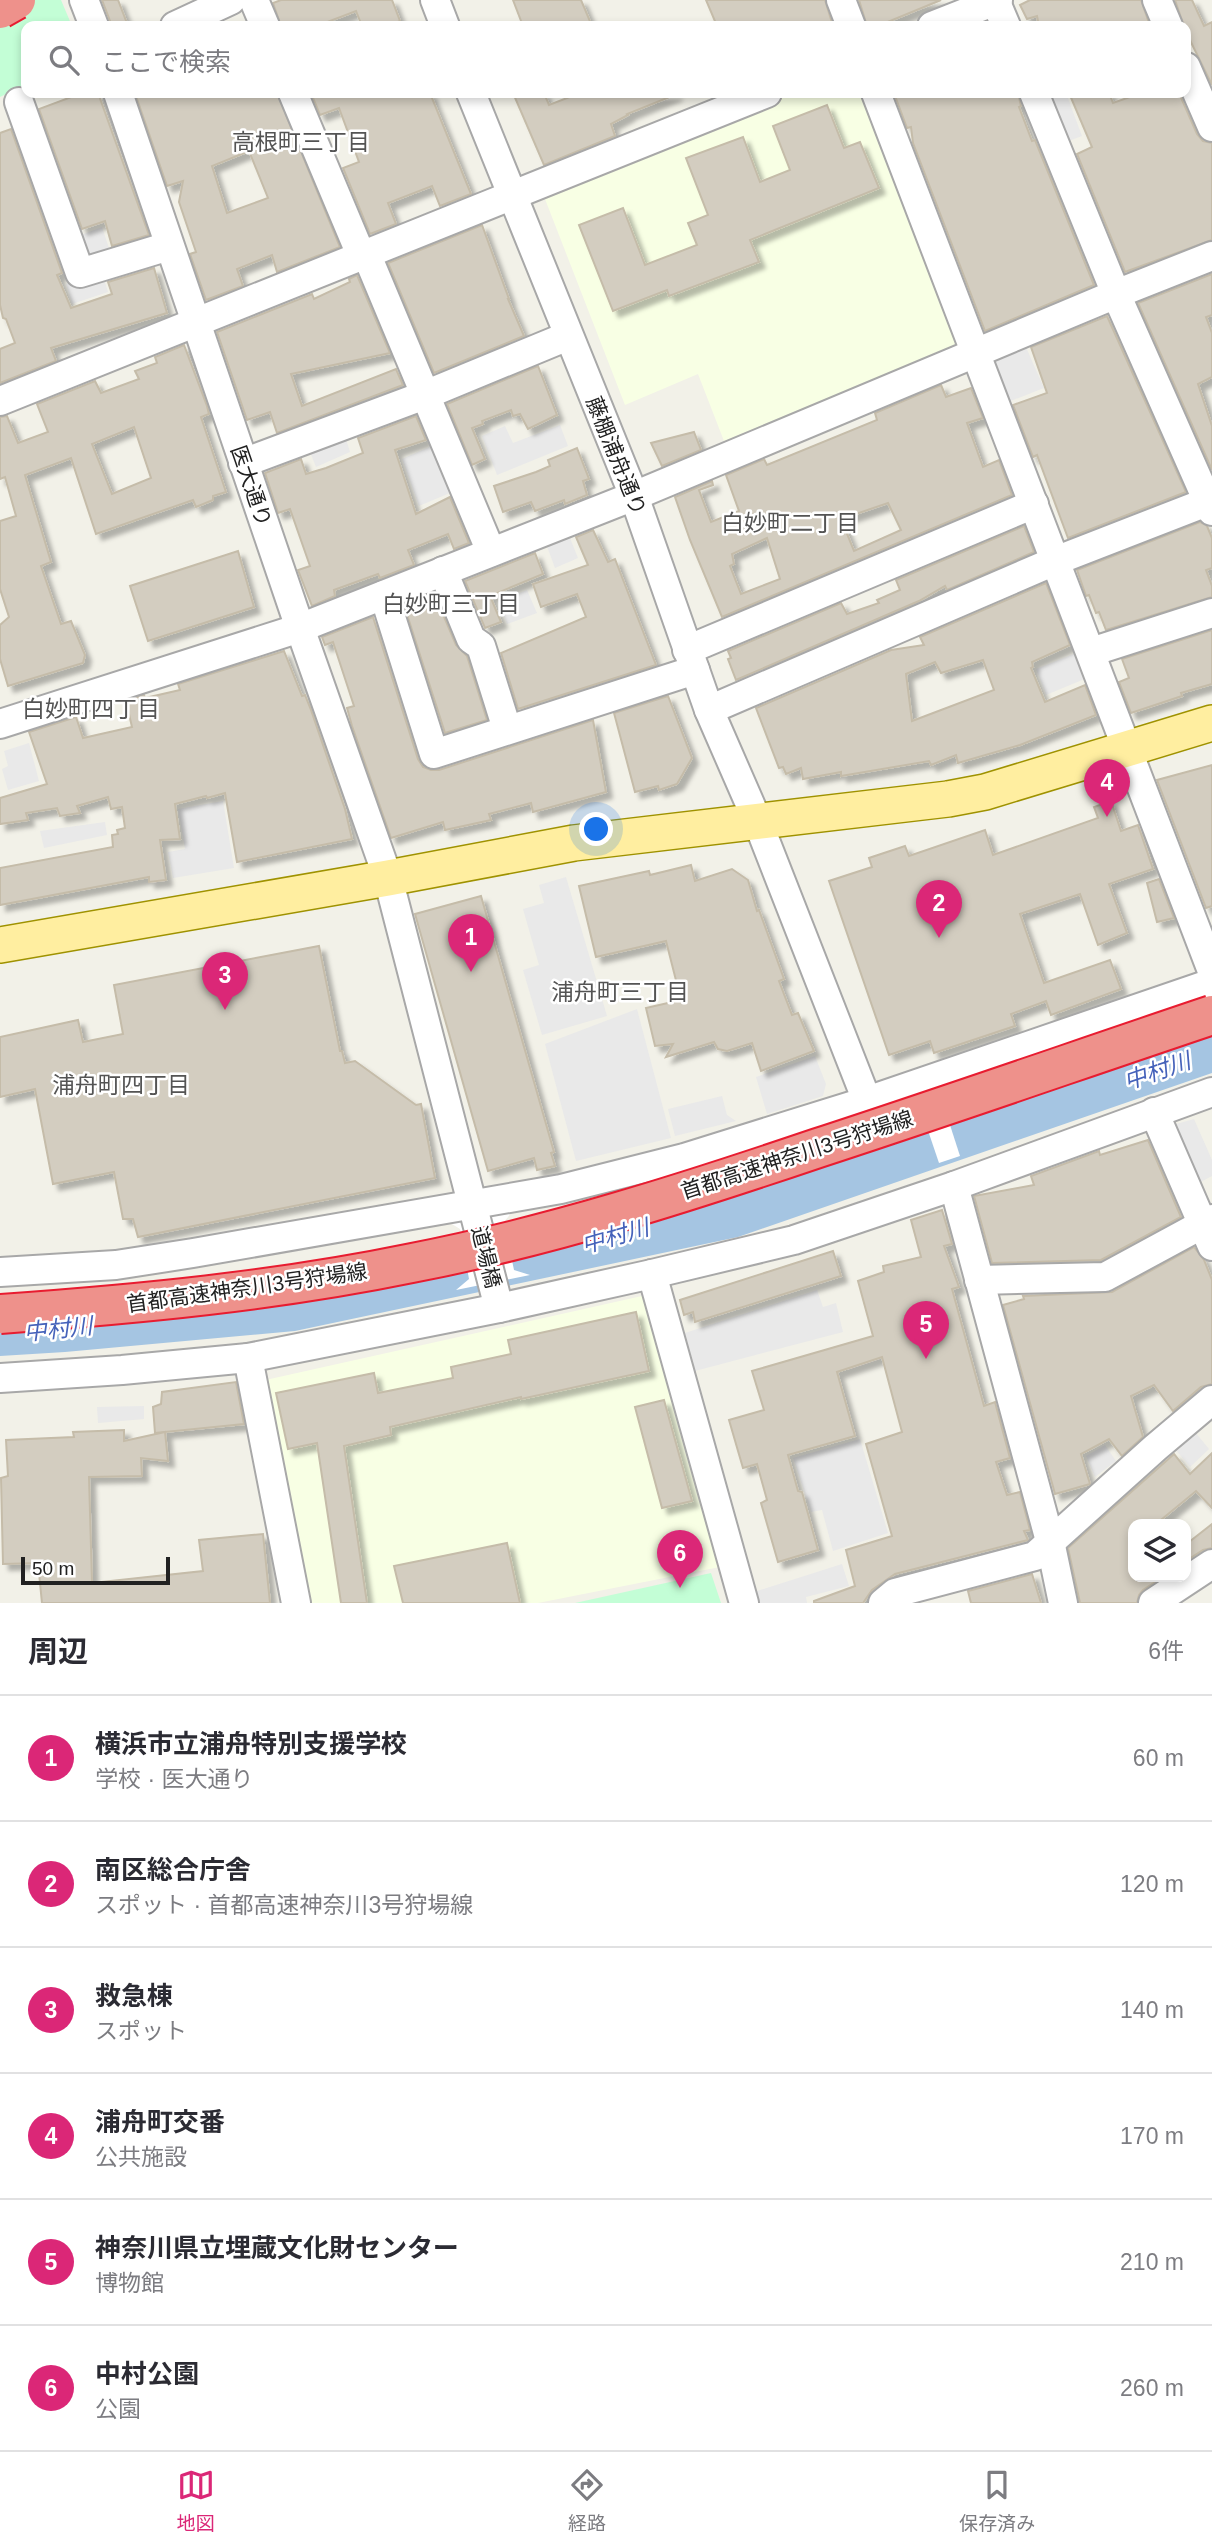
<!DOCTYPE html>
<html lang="ja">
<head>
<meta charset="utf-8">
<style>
  :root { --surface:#fff; --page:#f2f2f3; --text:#2b2b33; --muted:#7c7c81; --line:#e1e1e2; --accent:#db2777 }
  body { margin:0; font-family:Helvetica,"Noto Sans JP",sans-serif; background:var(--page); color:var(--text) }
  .controls { position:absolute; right:21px; bottom:21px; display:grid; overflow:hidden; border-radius:14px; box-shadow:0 4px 10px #0003 }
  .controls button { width:63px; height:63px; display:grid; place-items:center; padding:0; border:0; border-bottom:2px solid var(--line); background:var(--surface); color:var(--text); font:35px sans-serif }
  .scale { position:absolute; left:21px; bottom:18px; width:149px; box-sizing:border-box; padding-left:7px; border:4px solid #212121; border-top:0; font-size:19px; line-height:24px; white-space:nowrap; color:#212121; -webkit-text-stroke:5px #fff; paint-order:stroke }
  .you { position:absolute; left:597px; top:830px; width:24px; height:24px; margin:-18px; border:5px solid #fff; border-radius:50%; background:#1a73e8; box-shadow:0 0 0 10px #1a73e833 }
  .badge { display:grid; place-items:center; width:46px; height:46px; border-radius:50%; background:var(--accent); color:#fff; font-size:23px; font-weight:700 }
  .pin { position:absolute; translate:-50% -58px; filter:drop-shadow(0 2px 4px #0008) }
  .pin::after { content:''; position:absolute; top:37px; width:24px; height:21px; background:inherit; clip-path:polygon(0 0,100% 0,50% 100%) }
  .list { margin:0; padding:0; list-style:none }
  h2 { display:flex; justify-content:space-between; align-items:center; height:91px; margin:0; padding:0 28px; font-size:30px }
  h2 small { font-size:23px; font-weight:400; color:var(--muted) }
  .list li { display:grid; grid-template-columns:46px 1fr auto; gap:21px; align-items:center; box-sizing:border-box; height:126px; padding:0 28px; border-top:2px solid var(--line) }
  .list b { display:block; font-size:26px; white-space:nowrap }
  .list p { margin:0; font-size:23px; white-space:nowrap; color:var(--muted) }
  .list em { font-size:23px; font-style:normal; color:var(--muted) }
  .icon { flex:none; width:38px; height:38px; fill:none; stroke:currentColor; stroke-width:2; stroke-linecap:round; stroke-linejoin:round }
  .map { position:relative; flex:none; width:1212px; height:1603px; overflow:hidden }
  .search { position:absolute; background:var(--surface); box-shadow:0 4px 10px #0003; left:21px; right:21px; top:21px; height:77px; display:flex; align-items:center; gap:18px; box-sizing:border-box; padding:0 24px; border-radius:14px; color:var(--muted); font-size:26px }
  .sheet { height:847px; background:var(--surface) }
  nav { display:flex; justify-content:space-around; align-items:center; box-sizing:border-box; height:98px; border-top:2px solid var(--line); background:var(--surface); font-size:19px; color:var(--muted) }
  nav a { display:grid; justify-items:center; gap:4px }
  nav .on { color:var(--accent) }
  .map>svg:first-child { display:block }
  .education { fill:#f8ffe4 }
  .park { fill:#c3fed6 }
  .parking { fill:#e9e9e9 }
  .water { fill:#a5c5e2 }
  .pier { fill:#fff }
  .building { fill:#d3cdc0; stroke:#c5bca9; stroke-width:2; fill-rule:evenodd; filter:url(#shadow) }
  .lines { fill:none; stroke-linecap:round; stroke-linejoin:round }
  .minor-casing { stroke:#a8a8a8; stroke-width:32 }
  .major-casing { stroke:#9f9200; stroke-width:38 }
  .minor { stroke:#fff; stroke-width:28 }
  .major { stroke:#ffeea0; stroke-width:35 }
  .highway-bridge-casing { stroke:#e81c30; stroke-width:42; stroke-linecap:butt }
  .highway-bridge { stroke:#ee918b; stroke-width:38 }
  .labels { text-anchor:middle; stroke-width:5; stroke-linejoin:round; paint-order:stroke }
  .street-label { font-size:21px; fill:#212121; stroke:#fff }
  .neighbourhood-label { font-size:23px; fill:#545454; stroke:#fff }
  .water-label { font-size:23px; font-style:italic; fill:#4562ba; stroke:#fff }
</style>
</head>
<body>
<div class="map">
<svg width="1212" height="1603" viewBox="0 0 1212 1603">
  <defs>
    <filter id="shadow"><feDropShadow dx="6" dy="6" stdDeviation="2" flood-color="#0004"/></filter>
  </defs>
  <rect width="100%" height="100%" fill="#f2f1e8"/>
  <g class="education">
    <polygon points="792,93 862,93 958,344 724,441 698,374 625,405 545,199 550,190"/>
    <polygon points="642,1296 720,1567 538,1603 305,1603 261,1381"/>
  </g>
  <g class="park">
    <polygon points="0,0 61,0 72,26 26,26 26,84 0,97"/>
    <polygon points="711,1573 721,1603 575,1603"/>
  </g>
  <g class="parking">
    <polygon points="1052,93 1066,93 1082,136 1066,142 1048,95"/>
    <polygon points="102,227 111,254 82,265 73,238"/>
    <polygon points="102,273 108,292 72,304 66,284"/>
    <polygon points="1025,345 1044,388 1008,402 990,359"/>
    <polygon points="560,425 568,446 497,475 482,436 505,426 513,443"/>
    <polygon points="344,433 350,452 316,467 308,447"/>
    <polygon points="436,444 457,490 419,506 402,459"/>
    <polygon points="570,538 578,558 555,568 545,541"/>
    <polygon points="527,590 537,613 507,624 498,601"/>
    <polygon points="1076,653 1087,678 1046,695 1036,669"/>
    <polygon points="29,743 39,781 8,790 2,769 8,766 4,751"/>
    <polygon points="223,801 234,868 173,878 168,852 185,849 178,809"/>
    <polygon points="105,822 107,835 44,848 40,831"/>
    <polygon points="566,877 607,1016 542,1035 523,970 539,965 523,909 544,903 539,885"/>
    <polygon points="637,1009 671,1138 576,1161 545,1044"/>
    <polygon points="815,1056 826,1084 823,1096 767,1114 756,1077"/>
    <polygon points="722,1096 727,1115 736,1121 675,1136 668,1109"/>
    <polygon points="1194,1119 1212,1160 1212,1176 1195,1185 1169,1126"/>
    <polygon points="817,1290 823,1307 836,1303 843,1332 695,1371 685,1333"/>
    <polygon points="144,1406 144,1419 98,1423 97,1407"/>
    <polygon points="1195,1432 1209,1449 1190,1467 1175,1449"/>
    <polygon points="860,1439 888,1533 833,1551 822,1510 811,1512 793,1458"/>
    <polygon points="1105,1445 1116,1461 1095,1477 1086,1456"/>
    <polygon points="842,1564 849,1586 806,1597 807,1603 756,1603 754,1592"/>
  </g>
  <polygon class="water" points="1212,1010 1212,1073 738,1237 295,1331 65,1352 0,1356 0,1296 265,1271 511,1225 730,1173"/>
  <g class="pier">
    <polygon points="940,1094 960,1156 939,1163 918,1101"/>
    <polygon points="516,1207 504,1222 514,1270 530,1275 456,1290 469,1279 460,1229 447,1221"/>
  </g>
  <g class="building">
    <polygon points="102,0 118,0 128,26 112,26"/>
    <polygon points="281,0 392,0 400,21 389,26 362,26 356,11 317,26 281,26 273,3"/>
    <polygon points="513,0 581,0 592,26 523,26"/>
    <polygon points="706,0 825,0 833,26 717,26"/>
    <polygon points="859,0 941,0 878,26 867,26"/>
    <polygon points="1030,0 1141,0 1150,26 1039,26 1037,16 1027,19 1020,5"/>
    <polygon points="1175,0 1192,0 1204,26 1212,22 1212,85 1186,32"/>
    <polygon points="82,93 98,93 149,235 112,246 105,221 82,229 39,109"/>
    <path d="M 135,93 L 277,93 L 340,247 L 277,272 L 272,255 L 237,269 L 243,286 L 206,300 L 190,254 L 196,252 L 179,202 L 183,181 L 167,186 ZM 249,151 L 268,198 L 227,213 L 212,166 Z"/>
    <polygon points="311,93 430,93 471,194 440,206 432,186 388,203 396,224 370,234 343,168 359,162 339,108 320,115"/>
    <polygon points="513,93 544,93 549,105 580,93 677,94 627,114 628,115 611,124 615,136 544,165"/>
    <polygon points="894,93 1018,93 1021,106 1019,107 1032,141 1035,140 1094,285 985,331 913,143 911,127 907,128"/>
    <polygon points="1069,93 1109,93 1113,103 1141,93 1179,93 1197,134 1203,141 1212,143 1212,240 1125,272 1077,154 1092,147"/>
    <polygon points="827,105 844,148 860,142 879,188 750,240 759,262 669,296 667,290 613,311 579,225 623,208 645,265 697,245 688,223 708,215 686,158 743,137 760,182 790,170 773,126"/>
    <polygon points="11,129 62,273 57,275 71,308 112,294 108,282 154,268 167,313 51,348 56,361 0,383 0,349 15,343 6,319 3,318 0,305 0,133"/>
    <polygon points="482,225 509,299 508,299 524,336 434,373 388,263"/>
    <polygon points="1212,274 1212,315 1206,317 1212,333 1212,377 1198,384 1212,426 1212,470 1138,303"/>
    <polygon points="357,275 390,353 291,374 302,406 396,369 403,385 277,433 270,412 247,420 217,332 312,294 314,299 350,282 349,279"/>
    <polygon points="1107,316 1186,492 1068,538 1037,455 1033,457 1013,405 1047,393 1031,347"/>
    <path d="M 184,345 L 207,406 L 209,414 L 201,417 L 226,492 L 213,496 L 213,500 L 196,507 L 193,500 L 96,534 L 71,458 L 25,475 L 51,562 L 41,566 L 61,624 L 71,621 L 85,655 L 83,663 L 8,686 L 0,659 L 0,625 L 9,617 L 0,589 L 0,521 L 16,516 L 5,477 L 0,479 L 0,417 L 7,416 L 18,443 L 48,432 L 37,404 L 95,381 L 101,393 L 139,379 L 135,371 L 157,363 L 155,357 ZM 134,427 L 151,478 L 112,494 L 92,444 Z"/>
    <polygon points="538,366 557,415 528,429 520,414 513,416 511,410 482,421 483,424 472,428 485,459 472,465 447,404"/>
    <path d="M 941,385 L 946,397 L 971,388 L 983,418 L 967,423 L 983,467 L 999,460 L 1012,495 L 722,617 L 690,540 L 675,497 L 712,481 L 713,485 L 699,490 L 711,522 L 739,511 L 726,475 L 764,459 L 767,465 L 877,420 L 875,413 ZM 888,503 L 901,530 L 854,551 L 841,519 ZM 767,538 L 780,579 L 741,594 L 730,566 L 734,564 L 732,554 Z"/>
    <polygon points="416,416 426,440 395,450 416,514 450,497 469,543 454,549 448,534 408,550 414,565 380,578 378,574 334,590 335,596 312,606 298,570 310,566 290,509 278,513 265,473 301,459 306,474 326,468 363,453 358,438"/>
    <polygon points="694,432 701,450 662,466 651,443"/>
    <polygon points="577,448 589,479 583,481 587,495 565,504 564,500 535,511 531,502 503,512 494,486 536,472 550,466 548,460"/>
    <polygon points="1200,522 1207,526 1212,538 1212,568 1206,570 1212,586 1212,597 1106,630 1099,612 1096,613 1089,595 1086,596 1077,570"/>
    <polygon points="1024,526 1034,552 947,590 945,586 919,601 736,680 728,659 731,658 728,651 841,603 847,614 879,603 877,600 900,590 896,580"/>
    <polygon points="593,530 608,562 615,559 656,665 518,709 501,653 586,617 577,594 541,607 533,584 588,565 576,537"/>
    <polygon points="238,551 254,607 148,641 130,586"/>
    <polygon points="535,553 543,574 490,596 501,622 485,628 465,581"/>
    <path d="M 1046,583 L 1070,645 L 1032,662 L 1033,667 L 1031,668 L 1045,702 L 1085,685 L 1096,715 L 1020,745 L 958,763 L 956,755 L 931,765 L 929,761 L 841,776 L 841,772 L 803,779 L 801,768 L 786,774 L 783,767 L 779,768 L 756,708 L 891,650 L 924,645 L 920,637 ZM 983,660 L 994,690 L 912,721 L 906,674 L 935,662 L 941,673 Z"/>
    <polygon points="434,593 456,645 467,656 487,720 445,733 404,605"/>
    <polygon points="373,617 418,759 423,767 431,770 439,770 593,720 606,792 533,812 531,803 489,814 491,820 445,830 443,822 391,838 352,726 347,708 354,706 333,642 325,645 322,637"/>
    <polygon points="1212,630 1212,684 1181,693 1182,696 1131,713 1119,682 1129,678 1122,659"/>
    <polygon points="284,651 302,696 305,695 311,710 345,809 352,839 237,862 225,793 207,798 206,796 175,804 180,839 160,840 166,880 149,882 149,877 0,905 0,868 113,847 112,835 118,834 117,830 125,828 122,807 111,809 108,797 77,806 80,813 60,816 57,808 26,813 28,820 0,824 0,798 47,784 29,732 76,717 83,738 132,727 126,701 144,695 145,698 180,690 178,684"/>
    <polygon points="668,696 692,758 677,784 659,790 658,786 635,792 614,713"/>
    <polygon points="1212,765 1212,906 1206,908 1157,780"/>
    <polygon points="1111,801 1121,831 1138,825 1153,869 1109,884 1127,933 1098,945 1080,894 1020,914 1044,983 1110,960 1121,989 1051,1015 1046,1001 1011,1014 1015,1026 934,1053 930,1041 889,1055 829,881 872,867 869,858 905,846 909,856 985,830 993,855 1098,818 1094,807"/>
    <polygon points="691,865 695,881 732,869 748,880 757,911 759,910 784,979 779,981 792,1015 798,1013 814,1051 761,1071 752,1043 727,1051 718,1049 714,1042 666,1057 673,1044 655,1046 646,1008 681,1000 666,941 596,957 579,886 649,871 650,875"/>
    <polygon points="1159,879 1174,918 1157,922 1147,883"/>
    <polygon points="481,896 554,1152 551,1153 555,1166 537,1170 534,1158 488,1171 415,914"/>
    <polygon points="319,946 340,1051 342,1051 345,1063 355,1061 416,1105 421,1104 435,1178 138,1237 133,1219 123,1219 114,1172 53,1184 35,1089 0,1097 0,1037 78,1020 83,1042 123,1034 114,985"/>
    <polygon points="1148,1140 1181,1217 1101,1260 992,1263 974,1196 1034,1185 1031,1176 1099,1151 1100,1155"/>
    <polygon points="942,1210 952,1244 944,1246 959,1287 952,1289 984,1406 995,1402 1010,1458 996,1462 1007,1495 1020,1492 1030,1530 1024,1531 1028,1540 895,1574 872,1590 863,1603 814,1603 814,1601 855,1586 846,1550 892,1536 866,1444 902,1432 882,1357 837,1372 855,1436 788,1455 798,1491 802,1492 818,1550 778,1562 761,1503 767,1500 757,1464 743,1468 729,1420 764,1410 752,1371 873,1336 858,1281 884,1272 883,1266 921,1257 911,1220"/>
    <polygon points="1194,1247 1204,1260 1212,1280 1212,1384 1201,1387 1173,1411 1154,1385 1131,1396 1143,1437 1122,1456 1109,1439 1081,1454 1090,1484 1055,1494 1003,1305 1024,1299 1023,1296 1112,1292"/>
    <polygon points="833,1251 841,1276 695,1322 693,1312 684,1315 680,1300"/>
    <polygon points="636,1312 649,1371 521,1399 521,1397 390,1427 391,1435 344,1446 367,1603 341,1603 317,1443 288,1449 276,1393 374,1373 378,1393 453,1378 451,1367 511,1354 508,1340"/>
    <polygon points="236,1382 244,1424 155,1433 153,1407 161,1404 162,1392"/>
    <polygon points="664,1400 692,1501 662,1508 635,1407"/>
    <polygon points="124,1430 124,1441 165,1432 168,1461 141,1458 142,1476 89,1477 92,1583 203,1571 199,1540 263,1534 270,1603 42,1603 38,1563 3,1564 1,1478 8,1476 6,1440 74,1437 73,1432"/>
    <polygon points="1212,1453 1212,1508 1196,1491 1156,1524 1133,1524 1133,1577 1163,1577 1143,1590 1139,1595 1137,1603 1080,1603 1068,1548 1174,1454 1190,1474"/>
    <polygon points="1212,1524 1212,1548 1203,1550 1186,1561 1186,1537 1189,1542"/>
    <polygon points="507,1543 520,1603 403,1603 394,1566"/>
    <polygon points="1032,1574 1041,1603 971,1603 968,1591"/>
  </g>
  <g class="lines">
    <g class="minor-casing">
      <g id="minor">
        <polyline points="84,0 94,26"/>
        <polyline points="254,0 265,26"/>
        <polyline points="435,0 445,26"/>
        <polyline points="841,0 851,26"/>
        <polyline points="995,0 1006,26"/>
        <polyline points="1157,0 1168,26"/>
        <polyline points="175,26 231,0"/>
        <polyline points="932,26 998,0"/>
        <polyline points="1186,67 1212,127"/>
        <polyline points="118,93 300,628 388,878 499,1308"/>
        <polyline points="293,93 361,255"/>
        <polyline points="471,93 634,496 709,710 757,820 867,1101"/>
        <polyline points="876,93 1212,971"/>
        <polyline points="1034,93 1116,294 1212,256"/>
        <polyline points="19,102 80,273 169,246"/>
        <polyline points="366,253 491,552"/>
        <polyline points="0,401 767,93"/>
        <polyline points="243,463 425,395 568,336"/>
        <polyline points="443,571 471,639 481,646 507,729"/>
        <polyline points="384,595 434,754 695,670"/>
        <polyline points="687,650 1034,504"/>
        <polyline points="1091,652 1212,613"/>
        <polyline points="709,710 1055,561 1212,500"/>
        <polyline points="0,724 300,628 634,496 1116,294 1212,511"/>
        <polyline points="1154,1112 1212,1246"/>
        <polyline points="954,1186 1050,1541 1063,1603"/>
        <polyline points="0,1272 116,1265 193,1253 561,1189 684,1158 867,1101 1212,983"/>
        <polyline points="652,1274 744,1603"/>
        <polyline points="979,1280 1105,1277 1212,1219"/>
        <polyline points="248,1358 296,1603"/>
        <polyline points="0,1378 122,1370 248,1358 499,1308 652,1274 794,1240 954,1186 1212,1092"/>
        <polyline points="883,1603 895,1593 1035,1556 1155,1448 1212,1400"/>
        <polyline points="1153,1603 1212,1564"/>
      </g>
    </g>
    <g class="major-casing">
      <polyline id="major" points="0,945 388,878 574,843 948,799 985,792 1212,723"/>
    </g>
    <use href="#minor" class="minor"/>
    <use href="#major" class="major"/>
    <g class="highway-bridge-casing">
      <g id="highway-bridge">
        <polyline points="0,9 16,0"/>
        <path d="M 0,1314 C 139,1304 276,1291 412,1263 C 551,1236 685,1193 818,1148 C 950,1105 1081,1059 1212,1015"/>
      </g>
    </g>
    <use href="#highway-bridge" class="highway-bridge"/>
  </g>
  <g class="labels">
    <g class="street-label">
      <text transform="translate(616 456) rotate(68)" y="7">藤棚浦舟通り</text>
      <text transform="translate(251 486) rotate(71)" y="7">医大通り</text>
      <text transform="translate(797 1155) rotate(-18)" y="7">首都高速神奈川3号狩場線</text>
      <text transform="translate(486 1257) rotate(76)" y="7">道場橋</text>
      <text transform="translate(247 1288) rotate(-8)" y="7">首都高速神奈川3号狩場線</text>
    </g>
    <g class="neighbourhood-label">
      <text x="301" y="150">高根町三丁目</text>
      <text x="790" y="531">白妙町二丁目</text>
      <text x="451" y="612">白妙町三丁目</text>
      <text x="91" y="717">白妙町四丁目</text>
      <text x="620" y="1000">浦舟町三丁目</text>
      <text x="121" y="1093">浦舟町四丁目</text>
    </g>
    <g class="water-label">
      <text transform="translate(1157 1071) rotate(-19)" y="8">中村川</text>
      <text transform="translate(615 1236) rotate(-16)" y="8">中村川</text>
      <text transform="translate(58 1329) rotate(-6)" y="8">中村川</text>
    </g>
  </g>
</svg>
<div class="controls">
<button><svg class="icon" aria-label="layers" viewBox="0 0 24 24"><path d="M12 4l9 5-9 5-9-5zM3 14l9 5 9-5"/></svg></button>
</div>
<div class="scale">50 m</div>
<div class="you"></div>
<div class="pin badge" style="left:471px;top:972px">1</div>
<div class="pin badge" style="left:939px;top:938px">2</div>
<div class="pin badge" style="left:225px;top:1010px">3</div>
<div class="pin badge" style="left:1107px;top:817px">4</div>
<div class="pin badge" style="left:926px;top:1359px">5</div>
<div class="pin badge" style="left:680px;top:1588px">6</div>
<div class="search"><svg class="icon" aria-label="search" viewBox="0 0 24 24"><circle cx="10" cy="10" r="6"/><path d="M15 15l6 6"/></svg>ここで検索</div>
</div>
<section class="sheet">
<h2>周辺<small>6件</small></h2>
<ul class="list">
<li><span class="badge">1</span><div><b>横浜市立浦舟特別支援学校</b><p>学校 · 医大通り</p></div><em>60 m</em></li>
<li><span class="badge">2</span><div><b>南区総合庁舎</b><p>スポット · 首都高速神奈川3号狩場線</p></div><em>120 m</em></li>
<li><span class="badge">3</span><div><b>救急棟</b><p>スポット</p></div><em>140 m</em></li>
<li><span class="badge">4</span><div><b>浦舟町交番</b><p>公共施設</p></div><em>170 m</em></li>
<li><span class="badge">5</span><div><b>神奈川県立埋蔵文化財センター</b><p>博物館</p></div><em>210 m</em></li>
<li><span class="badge">6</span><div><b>中村公園</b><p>公園</p></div><em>260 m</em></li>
</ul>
</section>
<nav>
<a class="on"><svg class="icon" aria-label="map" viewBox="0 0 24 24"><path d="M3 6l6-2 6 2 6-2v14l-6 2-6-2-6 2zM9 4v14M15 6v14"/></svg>地図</a>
<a><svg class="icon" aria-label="directions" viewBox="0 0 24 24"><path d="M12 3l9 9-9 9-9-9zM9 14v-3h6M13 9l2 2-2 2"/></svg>経路</a>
<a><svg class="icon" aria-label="saved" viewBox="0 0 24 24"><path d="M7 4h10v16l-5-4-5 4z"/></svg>保存済み</a>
</nav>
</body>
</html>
